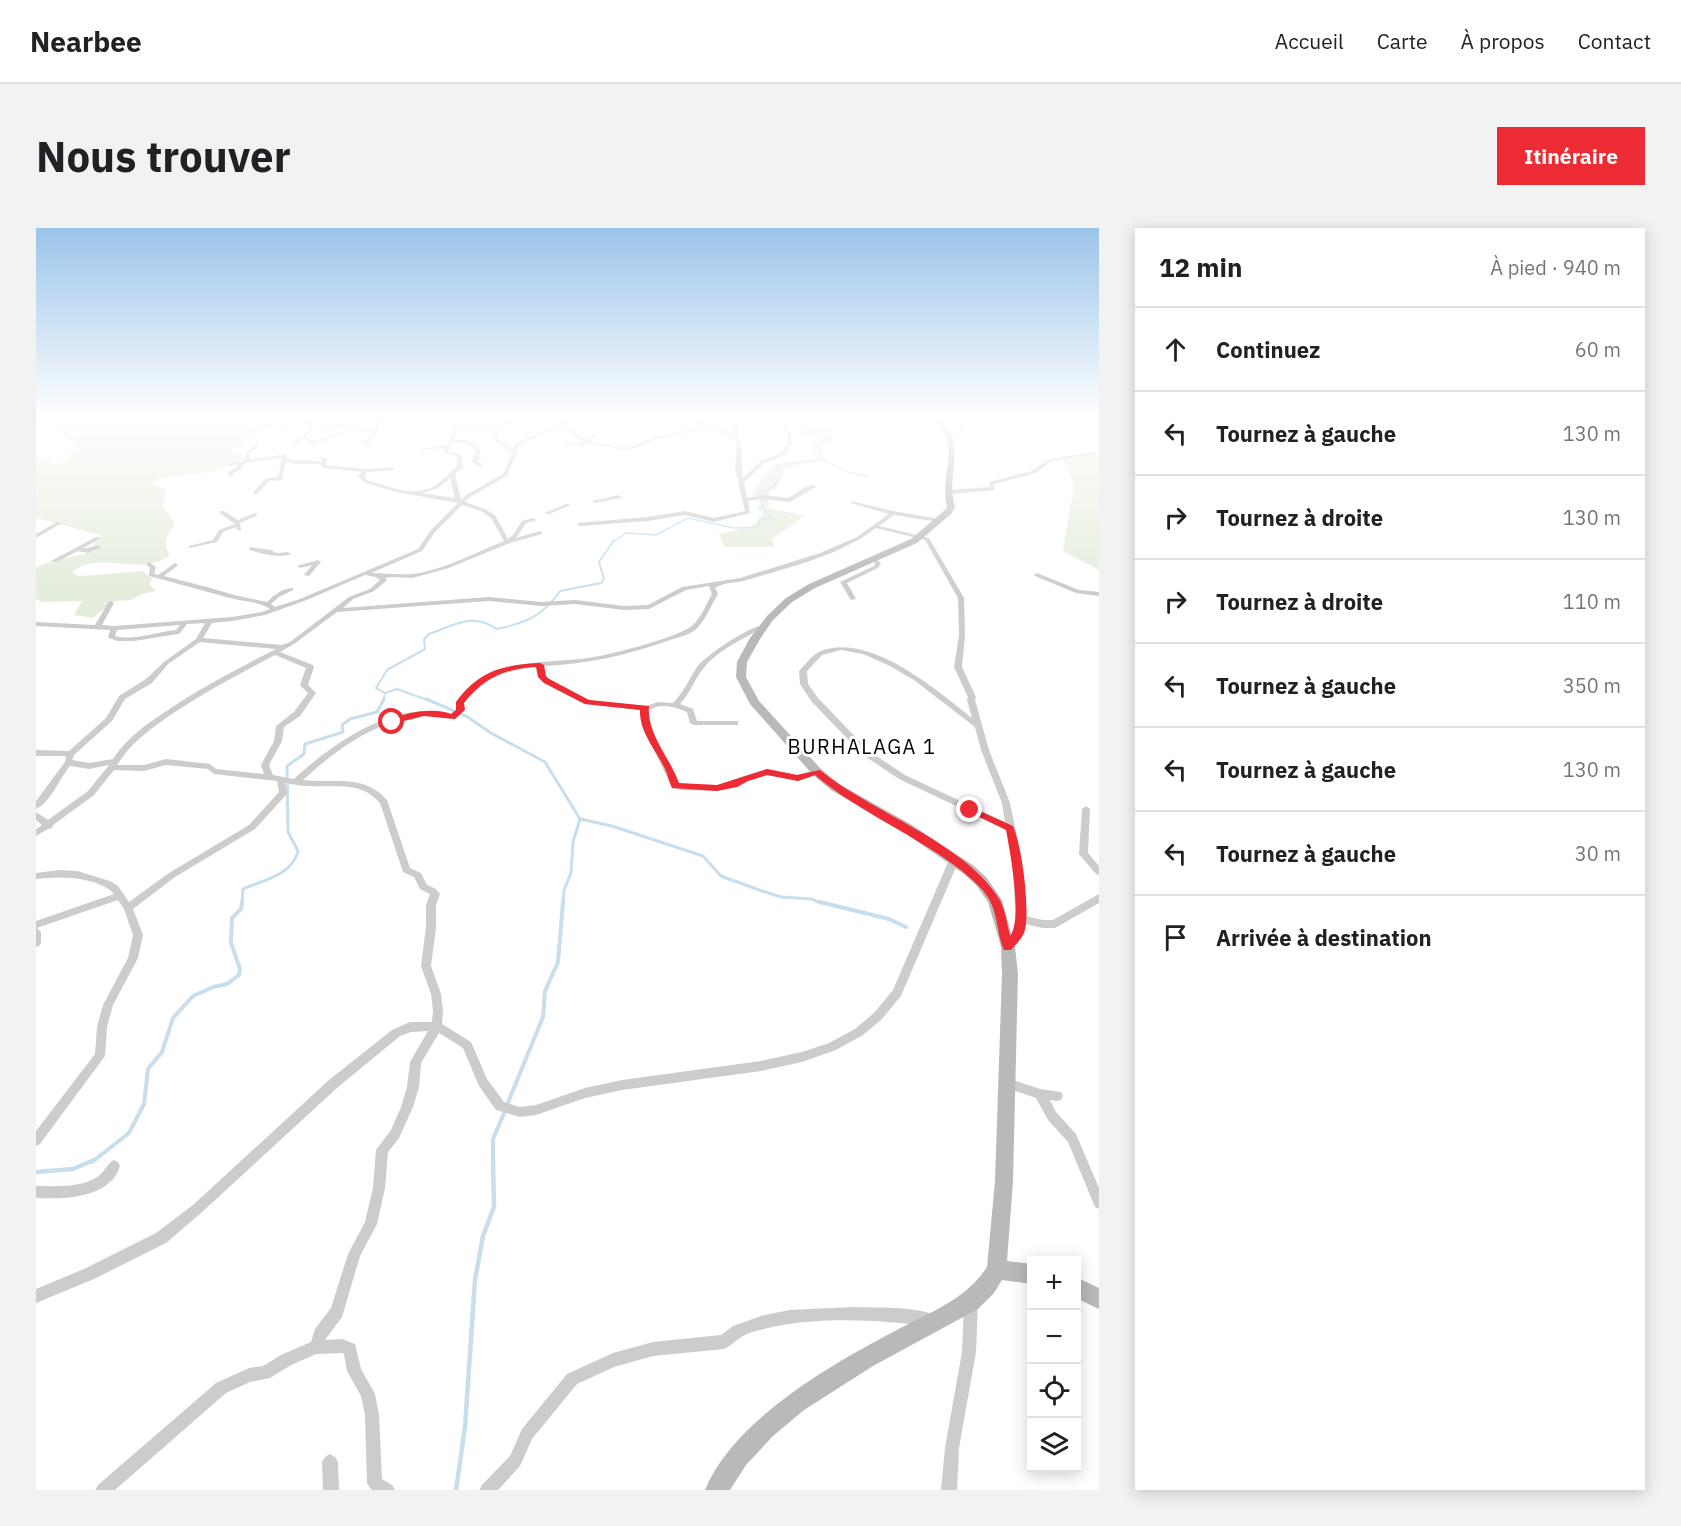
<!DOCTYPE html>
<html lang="fr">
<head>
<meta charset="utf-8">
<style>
  :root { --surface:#fff; --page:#f2f2f2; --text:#202124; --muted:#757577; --line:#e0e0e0; --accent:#ec2b35 }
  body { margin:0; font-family:"IBM Plex Sans",sans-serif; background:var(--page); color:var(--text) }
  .controls { position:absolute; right:18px; bottom:18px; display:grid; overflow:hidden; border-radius:0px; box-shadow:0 3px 15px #0003 }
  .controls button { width:54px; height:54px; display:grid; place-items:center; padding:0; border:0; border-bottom:2px solid var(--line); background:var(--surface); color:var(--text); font:30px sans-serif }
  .stop { position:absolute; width:18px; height:18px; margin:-14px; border:4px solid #ec2b35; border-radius:50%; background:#fff }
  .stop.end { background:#ec2b35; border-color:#fff; box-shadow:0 2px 6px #0008 }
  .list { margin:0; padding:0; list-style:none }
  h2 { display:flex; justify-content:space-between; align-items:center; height:78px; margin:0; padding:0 24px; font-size:26px }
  h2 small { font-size:20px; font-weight:400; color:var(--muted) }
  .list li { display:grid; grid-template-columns:39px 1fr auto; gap:18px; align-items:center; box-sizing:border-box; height:84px; padding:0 24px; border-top:2px solid var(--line) }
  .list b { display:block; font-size:22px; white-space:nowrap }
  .list em { font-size:20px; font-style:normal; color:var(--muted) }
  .icon { flex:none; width:33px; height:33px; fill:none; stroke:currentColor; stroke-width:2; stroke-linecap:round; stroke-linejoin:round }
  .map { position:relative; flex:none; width:1063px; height:1262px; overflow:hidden; border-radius:0px }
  header { display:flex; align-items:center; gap:36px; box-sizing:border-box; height:84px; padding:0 30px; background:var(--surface); border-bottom:2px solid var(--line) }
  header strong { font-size:28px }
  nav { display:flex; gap:33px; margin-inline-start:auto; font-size:21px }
  .intro { display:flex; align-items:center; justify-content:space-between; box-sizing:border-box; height:144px; padding:0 36px }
  h1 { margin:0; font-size:42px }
  .button { padding:15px 27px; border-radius:0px; background:var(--accent); color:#fff; font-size:21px; font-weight:700 }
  main { display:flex; gap:36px; padding:0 36px }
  aside { flex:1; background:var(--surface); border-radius:0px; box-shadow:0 3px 15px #0003 }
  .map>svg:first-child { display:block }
  .green { fill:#e5eddd }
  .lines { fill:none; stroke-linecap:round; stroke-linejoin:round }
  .stream-far4 { stroke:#c8deed; stroke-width:1.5 }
  .stream-far3 { stroke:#c8deed; stroke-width:2 }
  .stream-far2 { stroke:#c8deed; stroke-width:3 }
  .stream-far1 { stroke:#c8deed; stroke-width:4 }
  .stream { stroke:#c8deed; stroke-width:4.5 }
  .street { fill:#ccc; fill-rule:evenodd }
  .secondary { fill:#b9b9b9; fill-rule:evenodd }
  .route { fill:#ec2b35 }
  .labels { text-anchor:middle; stroke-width:6; stroke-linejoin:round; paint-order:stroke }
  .quarter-label { font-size:20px; letter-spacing:1.5px; fill:#000; stroke:#fff }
</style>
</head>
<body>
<header>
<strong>Nearbee</strong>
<nav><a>Accueil</a><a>Carte</a><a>À propos</a><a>Contact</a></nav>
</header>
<div class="intro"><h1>Nous trouver</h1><a class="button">Itinéraire</a></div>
<main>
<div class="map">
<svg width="1063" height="1262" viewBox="0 0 1063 1262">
  <rect width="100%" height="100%" fill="#fff"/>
  <g class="green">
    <path d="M 31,188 L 182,188 L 186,191 L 218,188 L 213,195 L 214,197 L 225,197 L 234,194 L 238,199 L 217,206 L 196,223 L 198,225 L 208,227 L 207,231 L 178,243 L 133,249 L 121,251 L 114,255 L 130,262 L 127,279 L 139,295 C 132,308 125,313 134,327 C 106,350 65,322 37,343 L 38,347 L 45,348 L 107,343 L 116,351 L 113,356 L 120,363 L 106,366 L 95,372 L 78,373 L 57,390 L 38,387 L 46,373 L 6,374 L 0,371 L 0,340 C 10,332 44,328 59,323 L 61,320 L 57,316 L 64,309 L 64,307 L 0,290 L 0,230 L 15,230 L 14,236 L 30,235 L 45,206 L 31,201 Z"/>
    <polygon points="775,188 789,188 782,194 784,200 797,201 797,214 784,219 790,231 767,235 749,241 740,260 733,265 733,280 769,288 736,311 738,319 688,319 683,306 716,298 728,286 722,282 724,272 716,267 736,238 754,233 780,231 776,215 786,214 782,207 765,206 763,199 775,191"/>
    <polygon points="1063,224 1063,342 1027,323 1038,258 1028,231"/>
  </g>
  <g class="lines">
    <g class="stream-far4">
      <polyline points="780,188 780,192 765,198 767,201 792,206 792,215 781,217 787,232 811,244 832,249"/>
      <polyline points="577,314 590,305 620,307 652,290 698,300 723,299 723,292 735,290 727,281 728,264 738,258 745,247 740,237 787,232"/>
    </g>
    <g class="stream-far3">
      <polyline points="349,465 361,461 394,473"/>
      <path d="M 347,473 L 349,465 L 340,460 L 351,442 L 389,421 L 388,411 L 393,406 C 420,397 435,384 461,401 C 490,395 507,388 524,363 L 565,355 L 568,351 L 563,334 L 578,312"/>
    </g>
    <g class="stream-far2">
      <polyline points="390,471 430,488 455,505 509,534 544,591 537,614 535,645 528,662 527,676"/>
      <polyline points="544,591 576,598 667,628 685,648 726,663 745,669 775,671 788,676"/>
      <path d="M 206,676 L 207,661 C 228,652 256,647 262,623 L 252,604 L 251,538 L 268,526 L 269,516 L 307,504 L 306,497 L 314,491 L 341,484 L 348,471"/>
    </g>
    <g class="stream-far1">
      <polyline points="784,674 853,691 870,699"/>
      <polyline points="471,877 507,789 509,763 522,734 527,674"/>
      <polyline points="56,934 93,905 108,876 112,841 126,824 137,790 157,768 177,759 191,756 203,747 204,741 195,715 196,690 205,681 206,674"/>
      <polyline points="457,934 457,911 469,883"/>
    </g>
    <g class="stream">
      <polyline points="0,944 37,941 58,932"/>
      <polyline points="420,1262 429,1199 439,1052 447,1008 458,979 457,932"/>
    </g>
    <g class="street">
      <path d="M 17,188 L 21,188 L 29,204 L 44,213 L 44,215 C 27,212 23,202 17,188 Z"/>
      <polygon points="193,188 202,188 186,192 184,191"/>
      <polygon points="231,188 252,189 252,191 245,196 253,199 251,200 240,198 240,196 246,191"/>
      <polygon points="348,188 353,188 340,200 343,205 332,215 331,218 327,218 328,214 338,204 315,203 276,217 274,216 274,214 268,211 260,216 256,215 269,206 273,202 270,195 262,198 260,197 269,191 273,191 277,202 271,209 278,213 315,201 337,201 336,199"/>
      <path d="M 431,188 L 436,188 L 435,190 L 438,192 L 437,197 L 459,200 L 473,193 L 473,188 L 477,188 L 477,195 L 463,201 L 461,210 L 477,221 L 480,215 L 530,192 L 532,188 L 536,188 L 534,193 L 526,198 C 534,200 541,207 551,211 L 555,206 L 559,206 L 555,213 L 587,220 L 597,218 L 618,209 L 669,198 L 638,188 C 659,188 678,198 697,206 L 699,188 L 703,188 L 701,209 C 709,219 704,237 707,250 L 725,233 L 745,225 L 752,215 L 751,206 L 738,188 L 742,188 L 755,206 L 756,215 L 749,227 L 729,235 L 708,254 L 711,270 L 726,267 L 753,270 C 760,265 772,255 781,258 L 754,274 L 726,271 L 712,273 L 714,285 L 678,294 L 649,287 L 611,293 L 544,298 L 542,297 L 542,295 L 611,289 L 649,283 L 678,290 L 709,283 L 699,241 L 701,214 L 697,210 L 673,200 L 621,211 L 600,220 L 587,222 L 552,215 L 549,217 L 531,218 L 529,218 L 529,216 L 549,214 L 537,209 L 528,201 L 522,200 L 484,217 L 471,248 L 434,269 L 429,274 L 449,281 L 459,287 L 472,311 L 477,307 L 486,293 L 497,290 L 500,292 L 499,293 L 490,295 L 480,310 L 504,303 L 506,304 L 506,306 L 474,315 L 410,341 L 376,350 L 355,349 L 349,350 L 351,352 L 350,353 L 338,363 L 317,371 L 307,380 L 453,369 L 505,374 L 539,372 L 588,378 L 612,377 L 646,359 L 704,350 L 784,325 L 821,309 L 853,286 L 815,275 L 815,273 L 857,283 L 904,291 L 904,293 L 902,294 L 858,287 L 843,298 L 893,310 L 928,370 L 929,408 L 926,439 L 940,469 L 939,472 L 953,522 L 974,575 L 986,632 L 989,688 L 1007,692 L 1017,692 L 1063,666 L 1063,675 L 1019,700 L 1007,700 L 989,696 C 988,703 981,720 974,722 C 972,723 970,722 969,722 L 967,719 L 978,703 L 980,694 L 976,632 L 971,602 L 863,551 L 827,527 L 776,474 L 764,456 L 763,443 C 769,437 776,427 783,424 C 831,402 901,462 936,490 L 931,472 L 932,469 L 918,439 L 923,408 L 922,370 L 889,312 L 840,300 C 803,328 754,339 711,352 C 701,355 688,354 679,360 L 682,366 C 676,376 671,389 663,398 C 657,406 644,409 634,412 C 593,427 551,436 508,438 L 509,448 L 514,451 L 553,472 L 610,478 L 622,474 L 637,475 C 648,464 653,451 661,439 C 670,427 715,397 729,397 L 729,399 C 710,409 680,423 667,441 C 658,452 654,466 644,476 L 657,481 L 661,493 L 702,493 L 702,497 L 658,497 L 654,495 L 651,484 C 638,479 624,474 612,483 L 617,503 L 642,556 L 681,557 L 696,555 L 705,549 L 731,541 L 762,547 L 781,541 L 785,544 L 784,546 L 762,553 L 731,547 L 711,553 L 701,559 L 681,563 L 644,562 L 636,560 L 609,503 L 605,482 L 548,476 L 508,455 L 502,449 L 501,439 C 468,442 450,450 428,474 L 428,482 L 419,491 C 408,491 397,487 386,488 C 340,492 300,522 267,552 C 298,556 327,545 351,572 L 374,640 L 385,645 L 391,657 L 400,661 L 404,666 L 400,677 L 400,699 L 395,738 L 405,766 L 407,782 L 406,796 L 435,814 L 451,851 L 468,874 L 484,879 L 500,877 L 549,860 L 586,852 L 725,833 L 766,824 L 793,815 L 819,801 L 838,785 L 857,762 L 913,632 L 918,629 L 923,632 L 865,768 L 846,791 L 827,807 L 800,822 L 766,834 L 725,843 L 586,862 L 549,870 L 500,887 L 484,889 L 460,882 L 443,858 L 427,820 L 403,805 L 385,835 L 383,859 L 377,879 L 363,910 L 352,924 L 349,960 L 341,996 L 324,1028 L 306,1089 L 289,1112 L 306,1111 L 319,1116 L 325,1141 L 339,1166 L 343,1187 L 346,1251 L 356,1257 L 359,1262 L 336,1262 L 334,1260 L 331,1255 L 329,1187 L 325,1168 L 311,1143 L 308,1126 L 306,1125 L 280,1126 L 255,1137 L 234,1150 L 214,1154 L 190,1165 L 79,1262 L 59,1262 L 62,1257 L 180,1155 L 213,1140 L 227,1138 L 245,1127 L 275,1114 L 279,1101 L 295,1080 L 312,1026 L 329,994 L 337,960 L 340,922 L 355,902 L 365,879 L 371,859 L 374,834 L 392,803 L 375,804 L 364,808 L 301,860 L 165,985 L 130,1015 L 58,1051 L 0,1075 L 0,1061 L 48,1041 L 120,1005 L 157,977 L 293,852 L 356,802 L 374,794 L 396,794 L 397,782 L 395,766 L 385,738 L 390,699 L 390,677 L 394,666 L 384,661 L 378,649 L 367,644 L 344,575 C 324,552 300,560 273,558 C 265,558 257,556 249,555 L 251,565 L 250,567 L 219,601 L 139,649 L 97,681 L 107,707 L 102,730 L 77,777 L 71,799 L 69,828 L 4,916 L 0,918 L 0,903 L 59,826 L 61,799 L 67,777 L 92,730 L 97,707 L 88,681 L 82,672 L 1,700 L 5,704 L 5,715 L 3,718 L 0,719 L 0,693 L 78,666 C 72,659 65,657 57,654 C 37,648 21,649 0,651 L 0,645 L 23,642 L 41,643 L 74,653 L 82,658 L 93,674 L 133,645 L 213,597 L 243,564 L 241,553 L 178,546 L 172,541 L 130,537 L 108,543 L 78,542 L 58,567 L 17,597 L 16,600 L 12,601 L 0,608 L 0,601 L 6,597 L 0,592 L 0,584 L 12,592 L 52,563 L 73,537 L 53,541 L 34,538 C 23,551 16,573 0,581 L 0,573 L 29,534 L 30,528 L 0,528 L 0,522 L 33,523 L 70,490 L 83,468 L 110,451 L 128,434 L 160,411 L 169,395 L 151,396 L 144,405 L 142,406 L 98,413 L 81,413 L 73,410 L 72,409 L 74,402 L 0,398 L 0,394 L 59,397 L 72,375 L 75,373 L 78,375 L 66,397 L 78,398 L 196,389 L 226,384 L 234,381 C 222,373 208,374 194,370 C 167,363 140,355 113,348 L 114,340 L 110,336 L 113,334 L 120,339 L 118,346 L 122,347 L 139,335 L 142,337 L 141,338 L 128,348 L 171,359 L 198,367 L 231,374 C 238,367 247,360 257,360 L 257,362 L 243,369 L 235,376 L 239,379 L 264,371 L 382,321 L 395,302 L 422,275 L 360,264 L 327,254 L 322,247 L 326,244 L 287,240 L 284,238 L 285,236 L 258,236 L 250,233 L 246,252 L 233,253 L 220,267 L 217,265 L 230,250 L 242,249 L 246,230 L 209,235 L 204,242 L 198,245 L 198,247 L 195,249 L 192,247 L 192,244 L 200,240 L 201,236 L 194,238 L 191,236 L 206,233 L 210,230 L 210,224 L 222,216 L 224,217 L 214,225 L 214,232 L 249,226 L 251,227 L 251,230 L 258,232 L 286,233 L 286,232 L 282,231 L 282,229 L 291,230 L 290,237 L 331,241 L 356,239 L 358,240 L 358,242 L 332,244 L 328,247 L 331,252 C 353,258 378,271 400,257 C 407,252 414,244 421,239 L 421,228 L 408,225 L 409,220 L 385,222 L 383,221 L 411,217 L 417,202 L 433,197 L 434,193 L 430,190 ZM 435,199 L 458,203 L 456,211 L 476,225 L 467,246 L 430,267 L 425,272 L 419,246 L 427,239 L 425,227 L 413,223 L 417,214 L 432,216 L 440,222 L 436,234 L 442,238 L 446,238 L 446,236 L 442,233 L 445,222 C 438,213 429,212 418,211 L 421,204 ZM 414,250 L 419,270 L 386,265 L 402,260 ZM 426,277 L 445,283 L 455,290 L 468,313 C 441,324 405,343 376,346 C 362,347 348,345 335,345 L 386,323 L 399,304 ZM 329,347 L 340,349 L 344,352 L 334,361 L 313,369 L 254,414 L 246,417 L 167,410 L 176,395 L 196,393 L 229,387 L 268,373 ZM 673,358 L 676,366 C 671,375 664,391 657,397 C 642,410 573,427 552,430 C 510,436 463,429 431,463 C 425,469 420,472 420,481 L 415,486 C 359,471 297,515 258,551 L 237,547 L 233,537 L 246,513 L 248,499 L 264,488 L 280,465 L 272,457 L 278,439 L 277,437 L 244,424 L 258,416 L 301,384 L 453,373 L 505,378 L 539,376 L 588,382 L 613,381 L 650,362 ZM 144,397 L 140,402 C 120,404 99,413 79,408 L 81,402 ZM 164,414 L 240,421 C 203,440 166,459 132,482 C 111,496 90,510 77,531 L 53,535 L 36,532 L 38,527 L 76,493 L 89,471 L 116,455 L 132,436 ZM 805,422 L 827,426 L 852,437 L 878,452 L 939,499 L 945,522 L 966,575 L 969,594 L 869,547 L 833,523 L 782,470 L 772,456 L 771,443 L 786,427 ZM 239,427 L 270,440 L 264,457 L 272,465 L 258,484 L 240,498 L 238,513 L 225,537 L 228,546 L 180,541 L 174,536 L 130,531 L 108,537 L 81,537 C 95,514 117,499 139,484 C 171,463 205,445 239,427 Z"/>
      <polygon points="925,188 929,188 928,202 916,211 912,211 912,209 924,201"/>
      <polygon points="954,188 958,188 958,189 956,190"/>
      <polygon points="305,191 309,195 307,198 282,202 280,201 304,196 305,195 303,192"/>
      <polygon points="1056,224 1058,224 1058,226 1014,234 1000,245 958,256 959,262 912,266 909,264 912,262 954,259 953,254 996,243 1010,232"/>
      <polygon points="583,267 586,269 585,270 559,275 556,273"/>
      <polygon points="530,276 535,277 513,286 508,285"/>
      <polygon points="184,283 188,283 202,292 219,285 222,287 204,295 205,302 201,302 200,299 187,304 181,314 153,320 153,318 177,312 183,302 199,296 184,285"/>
      <polygon points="21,294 26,295 0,310 0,306"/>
      <path d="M 60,309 L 65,310 L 47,320 C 53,321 58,317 64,318 L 64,320 L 52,325 L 42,323 L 20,334 L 15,333 Z"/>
      <path d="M 215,319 L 235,322 L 240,325 L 252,324 L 255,326 C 242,331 227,325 213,322 L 213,320 Z"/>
      <polygon points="838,330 845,335 842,340 811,355 820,371 815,372 804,354 838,338 839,335 835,332"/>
      <polygon points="282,332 285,334 273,348 268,347 276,337 264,340 261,338"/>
      <polygon points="1001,345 1043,362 1063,364 1063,368 1040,365 999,348 998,347"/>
      <polygon points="1050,578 1054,581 1052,625 1063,638 1063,647 1060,646 1043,626 1046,581"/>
      <polygon points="971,850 1004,861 1025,864 1027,868 1025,872 1021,873 1014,872 1020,884 1040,906 1063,960 1063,981 1059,979 1032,914 1012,892 1000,870 967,859 965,855 967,851"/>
      <path d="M 78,932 L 82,934 L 84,938 C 82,944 79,950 74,954 C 56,971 23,971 0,970 L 0,958 C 19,958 45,960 61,949 C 69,944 71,935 78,932 Z"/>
      <polygon points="935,1067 940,1069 942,1074 940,1124 923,1220 921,1262 905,1262 909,1220 926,1124 928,1074 930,1069"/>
      <path d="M 818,1079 C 842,1080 876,1078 899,1087 L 901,1092 L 899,1097 L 894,1099 C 845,1091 773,1088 724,1102 C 719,1103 712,1105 707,1108 C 700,1112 695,1118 688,1121 L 617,1128 L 578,1139 L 541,1156 L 496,1211 L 484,1238 L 462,1262 L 443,1262 L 446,1257 L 474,1228 L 486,1201 L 531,1146 L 577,1125 L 617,1114 L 685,1107 L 697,1098 L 725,1088 L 753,1082 Z"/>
      <polygon points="294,1226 299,1229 302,1234 303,1262 287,1262 286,1234 289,1229"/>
    </g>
    <g class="secondary">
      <path d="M 893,188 L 900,188 C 935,217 908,243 919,279 L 915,286 L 881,315 L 779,360 L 756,374 L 737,392 L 724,411 L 711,434 L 710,449 L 723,473 L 785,541 L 803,556 L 876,597 L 938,638 L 950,649 L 966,672 L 979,719 L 982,745 L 977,953 L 971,1033 L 996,1036 L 996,1056 L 966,1052 L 958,1065 L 942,1081 L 837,1138 L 768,1182 L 737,1208 L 710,1237 L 694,1262 L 669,1262 C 698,1192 794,1137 859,1103 C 892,1085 930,1072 951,1039 L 959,953 L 966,745 L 965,719 L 952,674 L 940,657 L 928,646 L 866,603 L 795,562 L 777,547 L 714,476 L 700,449 L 701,434 L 714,410 L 731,388 L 750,370 L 773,356 L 875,311 L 909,282 L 911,279 C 904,255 919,228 909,206 C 906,198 898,194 893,188 Z"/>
      <polygon points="1040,1049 1063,1060 1063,1081 1040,1070"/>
    </g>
  </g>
  <linearGradient id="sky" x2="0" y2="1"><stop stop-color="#9bc5ea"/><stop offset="0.52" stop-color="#fff"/><stop offset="1" stop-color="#fff" stop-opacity="0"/></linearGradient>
  <rect width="1063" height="365" fill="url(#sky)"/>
  <path class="route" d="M 504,435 L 508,437 L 510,448 L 513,451 L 553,472 L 613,478 C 610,506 634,529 643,555 L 681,557 L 731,541 L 761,547 L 784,542 C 835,584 927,614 962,669 C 969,679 971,696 974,708 C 987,692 974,623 970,602 L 929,582 L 937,580 L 977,598 C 986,619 994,679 989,702 C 987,710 980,716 975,722 L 968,722 C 961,707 962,688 954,673 C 948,661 936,652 926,643 C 880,607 824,585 779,547 L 762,553 L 731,547 L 712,553 L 701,559 L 681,563 L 636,560 C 633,554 632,547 629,541 C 620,522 603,504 604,482 L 549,476 L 508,455 L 502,449 L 500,439 C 468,441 449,449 428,475 L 429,482 L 419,491 L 388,488 L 356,496 L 352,494 C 367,484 398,479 415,486 L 420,482 L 420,474 C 443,443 466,437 504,435 Z"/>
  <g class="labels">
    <g class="quarter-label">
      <text x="826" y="526">BURHALAGA 1</text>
    </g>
  </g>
</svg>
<div class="controls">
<button>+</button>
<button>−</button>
<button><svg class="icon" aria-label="locate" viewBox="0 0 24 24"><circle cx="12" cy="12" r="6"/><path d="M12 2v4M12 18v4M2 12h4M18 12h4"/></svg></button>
<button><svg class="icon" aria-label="layers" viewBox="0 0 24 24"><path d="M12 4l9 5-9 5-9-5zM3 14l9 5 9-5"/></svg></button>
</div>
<div class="stop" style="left:356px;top:494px"></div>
<div class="stop end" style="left:934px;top:582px"></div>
</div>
<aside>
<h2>12 min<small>À pied · 940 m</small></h2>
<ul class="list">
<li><svg class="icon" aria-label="ahead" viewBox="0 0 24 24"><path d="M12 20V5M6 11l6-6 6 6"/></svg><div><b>Continuez</b></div><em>60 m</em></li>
<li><svg class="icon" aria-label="left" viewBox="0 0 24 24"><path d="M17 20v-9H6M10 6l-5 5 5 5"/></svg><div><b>Tournez à gauche</b></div><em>130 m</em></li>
<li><svg class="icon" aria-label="right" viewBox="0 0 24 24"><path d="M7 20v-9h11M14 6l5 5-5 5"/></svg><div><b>Tournez à droite</b></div><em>130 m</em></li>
<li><svg class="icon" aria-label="right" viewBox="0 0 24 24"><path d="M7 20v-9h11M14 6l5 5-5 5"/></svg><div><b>Tournez à droite</b></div><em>110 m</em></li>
<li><svg class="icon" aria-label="left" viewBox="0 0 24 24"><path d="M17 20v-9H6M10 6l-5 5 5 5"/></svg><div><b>Tournez à gauche</b></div><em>350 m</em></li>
<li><svg class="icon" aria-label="left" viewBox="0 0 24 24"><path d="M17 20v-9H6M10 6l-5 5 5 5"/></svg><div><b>Tournez à gauche</b></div><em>130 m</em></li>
<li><svg class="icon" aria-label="left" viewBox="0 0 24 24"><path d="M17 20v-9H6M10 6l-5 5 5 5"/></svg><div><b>Tournez à gauche</b></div><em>30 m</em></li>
<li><svg class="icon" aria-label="arrive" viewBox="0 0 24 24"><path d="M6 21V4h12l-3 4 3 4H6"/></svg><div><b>Arrivée à destination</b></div></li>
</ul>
</aside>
</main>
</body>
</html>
